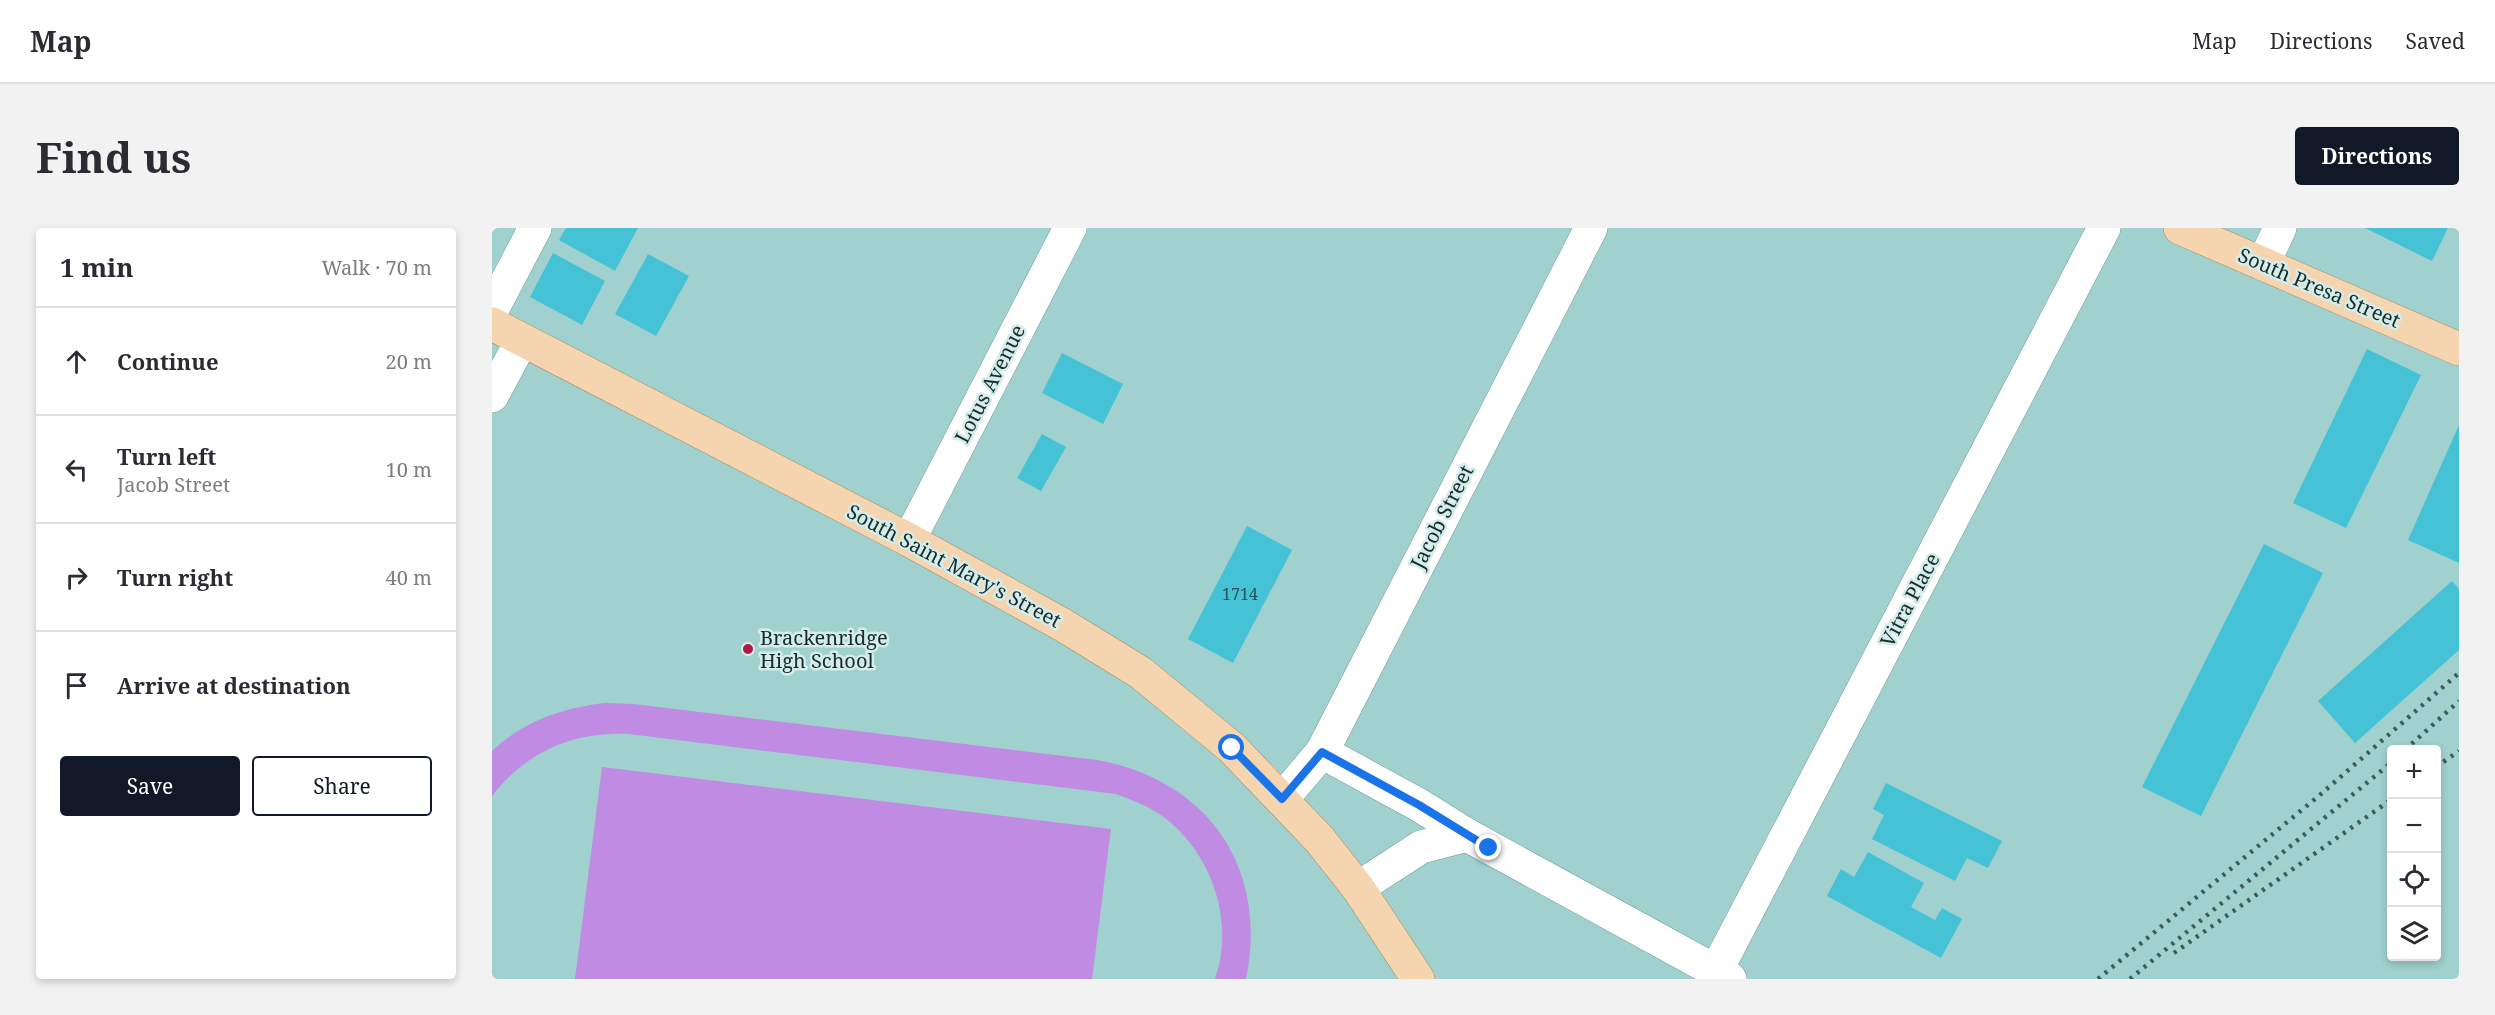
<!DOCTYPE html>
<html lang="en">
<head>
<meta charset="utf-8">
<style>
  :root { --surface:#fff; --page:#f2f2f3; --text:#2b2b33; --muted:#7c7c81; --line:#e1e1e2; --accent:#111827 }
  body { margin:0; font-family:"Noto Serif",serif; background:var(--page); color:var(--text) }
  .controls { position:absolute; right:18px; bottom:18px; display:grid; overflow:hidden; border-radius:6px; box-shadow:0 3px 9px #0003 }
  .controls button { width:54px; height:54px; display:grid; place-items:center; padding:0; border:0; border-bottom:2px solid var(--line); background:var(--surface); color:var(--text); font:30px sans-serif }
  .stop { position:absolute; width:18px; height:18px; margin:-14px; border:4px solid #1a73e8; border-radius:50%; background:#fff }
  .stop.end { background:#1a73e8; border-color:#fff; box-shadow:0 2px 6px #0008 }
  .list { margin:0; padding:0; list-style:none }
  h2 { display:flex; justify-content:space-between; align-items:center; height:78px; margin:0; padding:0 24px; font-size:26px }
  h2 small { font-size:20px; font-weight:400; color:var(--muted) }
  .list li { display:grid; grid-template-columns:39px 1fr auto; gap:18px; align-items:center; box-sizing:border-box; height:108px; padding:0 24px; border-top:2px solid var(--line) }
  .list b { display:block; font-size:22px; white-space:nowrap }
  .list p { margin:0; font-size:20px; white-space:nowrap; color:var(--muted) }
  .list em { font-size:20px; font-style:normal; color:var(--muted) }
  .actions { display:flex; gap:12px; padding:18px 24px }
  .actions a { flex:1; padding:14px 0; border:2px solid var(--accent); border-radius:6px; text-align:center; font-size:21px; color:var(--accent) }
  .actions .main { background:var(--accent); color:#fff }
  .icon { flex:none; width:33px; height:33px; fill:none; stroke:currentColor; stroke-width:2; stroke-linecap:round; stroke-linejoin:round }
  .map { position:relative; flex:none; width:1967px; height:751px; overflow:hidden; border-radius:6px }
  header { display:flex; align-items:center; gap:36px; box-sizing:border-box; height:84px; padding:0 30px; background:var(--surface); border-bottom:2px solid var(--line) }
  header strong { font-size:28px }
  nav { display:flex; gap:33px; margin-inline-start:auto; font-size:21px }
  .intro { display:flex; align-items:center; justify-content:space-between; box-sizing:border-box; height:144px; padding:0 36px }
  h1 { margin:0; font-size:42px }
  .button { padding:15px 27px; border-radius:6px; background:var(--accent); color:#fff; font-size:21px; font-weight:700 }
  main { display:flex; gap:36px; padding:0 36px }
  aside { flex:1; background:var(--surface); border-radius:6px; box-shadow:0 3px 9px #0003 }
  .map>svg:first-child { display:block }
  .green { fill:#bf8be3 }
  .building { fill:#46c2d6 }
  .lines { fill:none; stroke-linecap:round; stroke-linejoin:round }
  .minor-casing { stroke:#6e9e9a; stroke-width:34 }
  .major-casing { stroke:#a3885f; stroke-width:34 }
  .minor { stroke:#fff; stroke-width:33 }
  .major { stroke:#f5d5b0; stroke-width:33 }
  .rail { stroke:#405c5a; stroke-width:4.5; stroke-dasharray:3 6; stroke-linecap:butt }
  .route { stroke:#1a73e8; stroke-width:8 }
  .poi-dot { fill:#ad1a47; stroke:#d4edea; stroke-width:2 }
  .labels { text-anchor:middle; stroke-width:5; stroke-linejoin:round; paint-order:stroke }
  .number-label { font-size:16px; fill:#245256 }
  .street-label { font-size:20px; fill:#182c2b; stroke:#d4edea }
  .poi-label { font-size:20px; fill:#182c2b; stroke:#d4edea; text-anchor:start }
</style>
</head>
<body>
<header>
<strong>Map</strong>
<nav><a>Map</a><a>Directions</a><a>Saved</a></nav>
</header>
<div class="intro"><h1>Find us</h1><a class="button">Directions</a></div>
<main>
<aside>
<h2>1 min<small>Walk · 70 m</small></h2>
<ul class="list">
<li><svg class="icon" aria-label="ahead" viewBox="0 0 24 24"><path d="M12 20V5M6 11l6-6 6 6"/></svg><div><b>Continue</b></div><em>20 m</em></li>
<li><svg class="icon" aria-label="left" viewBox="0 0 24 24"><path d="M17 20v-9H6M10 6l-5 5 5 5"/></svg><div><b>Turn left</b><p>Jacob Street</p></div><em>10 m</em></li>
<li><svg class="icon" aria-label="right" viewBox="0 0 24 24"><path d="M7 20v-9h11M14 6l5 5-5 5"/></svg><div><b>Turn right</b></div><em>40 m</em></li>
<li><svg class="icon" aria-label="arrive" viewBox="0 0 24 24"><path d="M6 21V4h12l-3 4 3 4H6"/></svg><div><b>Arrive at destination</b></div></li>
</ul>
<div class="actions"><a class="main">Save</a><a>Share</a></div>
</aside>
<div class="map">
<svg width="1967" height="751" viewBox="0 0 1967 751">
  <rect width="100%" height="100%" fill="#a0d1ce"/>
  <g class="green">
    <path d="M 113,475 L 141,476 L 605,532 C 716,552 777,640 754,751 L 723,751 C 744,691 718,620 666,585 C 653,577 638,571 624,566 L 137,506 C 81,504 35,523 0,568 L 0,523 C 32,493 70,480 113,475 Z"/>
    <polygon points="110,539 619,601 600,751 83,751"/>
  </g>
  <g class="building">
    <polygon points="74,0 146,0 123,43 67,12"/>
    <polygon points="1873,0 1956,0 1940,33"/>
    <polygon points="61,25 113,53 90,97 38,69"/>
    <polygon points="156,26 197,48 164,108 123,86"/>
    <polygon points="1875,121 1929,147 1854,300 1801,275"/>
    <polygon points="570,125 631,156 611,196 550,165"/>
    <polygon points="1967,197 1967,335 1916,312"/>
    <polygon points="550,206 574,219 549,263 525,250"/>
    <polygon points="755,298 800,322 741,435 696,411"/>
    <polygon points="1772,316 1831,345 1709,588 1650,559"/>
    <polygon points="1960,353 1967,361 1967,422 1863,515 1826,473"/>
    <polygon points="1394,555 1510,613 1496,640 1475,630 1463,653 1380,611 1392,587 1381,581"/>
    <polygon points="1376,624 1432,655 1419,679 1443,692 1450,680 1470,691 1449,730 1335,668 1349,641 1362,649"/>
  </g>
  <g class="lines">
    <g class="minor-casing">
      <g id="minor">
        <polyline points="1771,36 1788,0"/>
        <polyline points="0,82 43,0"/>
        <polyline points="0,168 30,112"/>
        <polyline points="417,312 578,0"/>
        <polyline points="830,524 927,577 975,607"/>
        <polyline points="790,571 830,524 1099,0"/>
        <polyline points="866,660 929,619 975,607 1238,751"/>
        <polyline points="1224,743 1612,0"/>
      </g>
    </g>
    <g class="major-casing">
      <g id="major">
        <polyline points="1688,0 1967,121"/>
        <polyline points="0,96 417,312 571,397 649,445 740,520 828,612 866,660 926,751"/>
      </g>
    </g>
    <use href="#minor" class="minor"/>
    <use href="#major" class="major"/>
    <g class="rail">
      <polyline points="1913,522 1967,473"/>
      <polyline points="1944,539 1967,523"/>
      <polyline points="1682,725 1900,571"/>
      <polyline points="1606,751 1829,566 1967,445"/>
      <polyline points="1638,751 1900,534"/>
    </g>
  </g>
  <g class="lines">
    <polyline class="route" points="740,520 790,571 830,524 927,577 997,620"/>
  </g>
  <circle class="poi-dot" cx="256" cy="421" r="6"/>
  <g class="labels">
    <g class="number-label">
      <text x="748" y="372">1714</text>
    </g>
    <g class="street-label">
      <text transform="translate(1827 60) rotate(23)" y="7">South Presa Street</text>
      <text transform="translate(498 156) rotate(-63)" y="7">Lotus Avenue</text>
      <text transform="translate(950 289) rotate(-63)" y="7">Jacob Street</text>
      <text transform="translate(462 338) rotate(28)" y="7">South Saint Mary's Street</text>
      <text transform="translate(1418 372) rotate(-62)" y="7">Vitra Place</text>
    </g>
    <g class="poi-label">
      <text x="268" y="417">Brackenridge<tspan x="268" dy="23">High School</tspan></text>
    </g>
  </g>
</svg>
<div class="controls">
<button>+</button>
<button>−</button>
<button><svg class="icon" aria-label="locate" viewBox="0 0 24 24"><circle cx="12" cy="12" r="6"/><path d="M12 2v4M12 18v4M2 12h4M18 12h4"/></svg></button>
<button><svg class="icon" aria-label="layers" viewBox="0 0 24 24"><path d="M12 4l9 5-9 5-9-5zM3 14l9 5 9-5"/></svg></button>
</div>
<div class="stop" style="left:740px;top:520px"></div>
<div class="stop end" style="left:997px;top:620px"></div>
</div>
</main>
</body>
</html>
